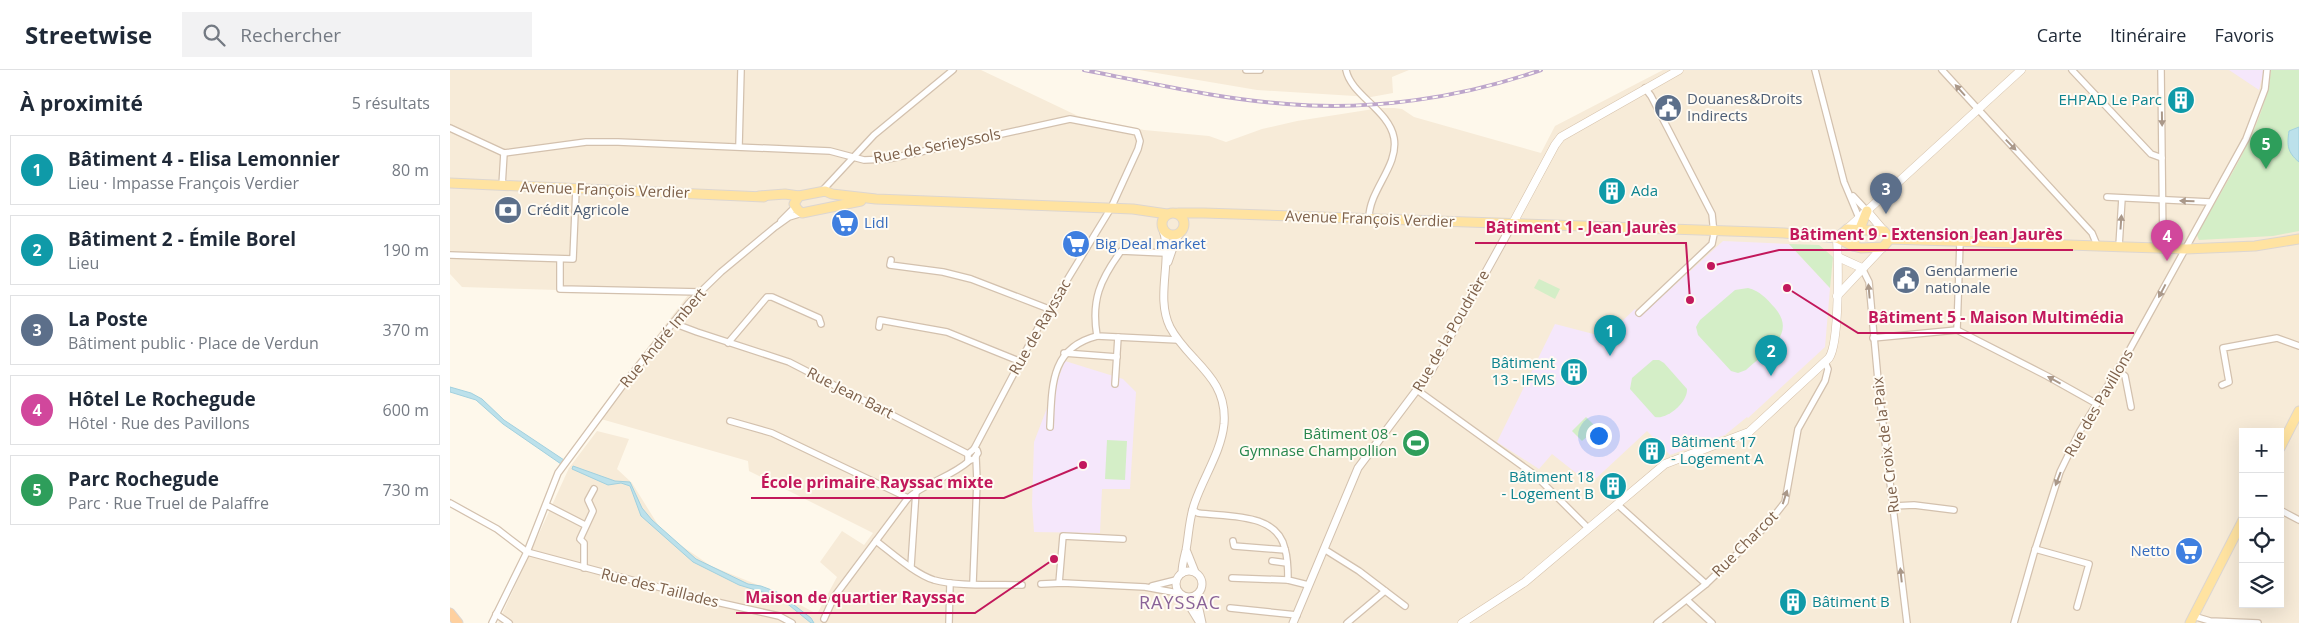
<!DOCTYPE html>
<html lang="fr">
<head>
<meta charset="utf-8">
<style>
  :root { --surface:#fff; --page:#f2f2f3; --text:#1f2937; --muted:#747a83; --line:#e0e1e3; --accent:#7d4d3e }
  body { margin:0; font-family:"Open Sans",sans-serif; background:var(--page); color:var(--text) }
  .controls { position:absolute; right:15px; bottom:15px; display:grid; overflow:hidden; border-radius:0px; box-shadow:0 5px 20px #0002 }
  .controls button { width:45px; height:45px; display:grid; place-items:center; padding:0; border:0; border-bottom:1px solid var(--line); background:var(--surface); color:var(--text); font:25px sans-serif }
  .you { position:absolute; left:1148px; top:365px; width:18px; height:18px; margin:-12px; border:4px solid #fff; border-radius:50%; background:#1a73e8; box-shadow:0 0 0 8px #1a73e833 }
  .badge { display:grid; place-items:center; width:32px; height:32px; border-radius:50%; background:var(--accent); color:#fff; font-size:16px; font-weight:700 }
  .pin { position:absolute; translate:-50% -41px; filter:drop-shadow(0 1px 2px #0008) }
  .pin::after { content:''; position:absolute; top:26px; width:18px; height:15px; background:inherit; clip-path:polygon(0 0,100% 0,50% 100%) }
  .list { margin:0; padding:0; list-style:none }
  h2 { display:flex; justify-content:space-between; align-items:center; height:65px; margin:0; padding:0 20px; font-size:21px }
  h2 small { font-size:16px; font-weight:400; color:var(--muted) }
  .list li { display:grid; grid-template-columns:32px 1fr auto; gap:15px; align-items:center; box-sizing:border-box; height:70px; margin:0 10px 10px; padding:0 10px; border:1px solid var(--line); border-radius:0px }
  .list b { display:block; font-size:19px; white-space:nowrap }
  .list p { margin:0; font-size:16px; white-space:nowrap; color:var(--muted) }
  .list em { font-size:16px; font-style:normal; color:var(--muted) }
  .icon { flex:none; width:28px; height:28px; fill:none; stroke:currentColor; stroke-width:2; stroke-linecap:round; stroke-linejoin:round }
  .map { position:relative; flex:none; width:1849px; height:553px; overflow:hidden }
  header { display:flex; align-items:center; gap:30px; box-sizing:border-box; height:70px; padding:0 25px; background:var(--surface); border-bottom:1px solid var(--line) }
  header strong { font-size:24px }
  nav { display:flex; gap:28px; margin-inline-start:auto; font-size:18px }
  .search { width:350px; height:45px; background:var(--page); display:flex; align-items:center; gap:12px; box-sizing:border-box; padding:0 18px; border-radius:0px; color:var(--muted); font-size:19px }
  main { display:flex }
  aside { flex:1; background:var(--surface) }
  .map>svg:first-child { display:block }
  .residential { fill:#f7ebd8; fill-rule:evenodd }
  .education { fill:#f5e7fb }
  .green { fill:#d4eec7 }
  .water { fill:#bce1eb; stroke:#a1d0de }
  .lines { fill:none; stroke-linecap:round; stroke-linejoin:round }
  .minor-casing { stroke:#d3c1ae; stroke-width:8 }
  .tertiary-casing { stroke:#d3c1ae; stroke-width:9 }
  .secondary-casing { stroke:#d6c2ab; stroke-width:9 }
  .primary-casing { stroke:#ddd6d0; stroke-width:11 }
  .trunk-casing { stroke:#ddd6d0; stroke-width:11 }
  .minor { stroke:#fff; stroke-width:5.5 }
  .tertiary { stroke:#fff; stroke-width:7 }
  .secondary { stroke:#fff; stroke-width:8 }
  .primary { stroke:#ffe3a1; stroke-width:9 }
  .trunk { stroke:#fed09f; stroke-width:9 }
  .rail-casing { stroke:#bda6cb; stroke-width:4 }
  .rail { stroke:#fffbf3; stroke-width:2; stroke-dasharray:5.5; stroke-linecap:butt }
  .oneway { fill:#aa9889 }
  .labels { text-anchor:middle; stroke-width:4; stroke-linejoin:round; paint-order:stroke }
  .service-label { font-size:15px; fill:#4e5e75; stroke:#fffbf3; text-anchor:start }
  .culture-label { font-size:15px; fill:#0d838f; stroke:#fffbf3; text-anchor:end }
  .street-label { font-size:15px; fill:#7d604a; stroke:#fffbf3 }
  .shop-label { font-size:15px; fill:#366cbe; stroke:#fffbf3; text-anchor:start }
  .leisure-label { font-size:15px; fill:#27864d; stroke:#fffbf3; text-anchor:end }
  .quarter-label { font-size:18px; letter-spacing:1px; fill:#8a6398; stroke:#fffbf3 }
  .leader { fill:none; stroke:#c2185b; stroke-width:2 }
  .callout-dot { fill:#c2185b; stroke:#fffbf3; stroke-width:2 }
  .callout-label { font-size:16px; text-anchor:middle; font-weight:bold; fill:#c2185b; stroke:#fffbf3; stroke-width:4; stroke-linejoin:round; paint-order:stroke }
</style>
</head>
<body>
<header>
<strong>Streetwise</strong>
<div class="search"><svg class="icon" aria-label="search" viewBox="0 0 24 24"><circle cx="10" cy="10" r="6"/><path d="M15 15l6 6"/></svg>Rechercher</div>
<nav><a>Carte</a><a>Itinéraire</a><a>Favoris</a></nav>
</header>
<main>
<aside>
<h2>À proximité<small>5 résultats</small></h2>
<ul class="list">
<li><span class="badge" style="background:#0f9aa8">1</span><div><b>Bâtiment 4 - Elisa Lemonnier</b><p>Lieu · Impasse François Verdier</p></div><em>80 m</em></li>
<li><span class="badge" style="background:#0f9aa8">2</span><div><b>Bâtiment 2 - Émile Borel</b><p>Lieu</p></div><em>190 m</em></li>
<li><span class="badge" style="background:#5c6f8a">3</span><div><b>La Poste</b><p>Bâtiment public · Place de Verdun</p></div><em>370 m</em></li>
<li><span class="badge" style="background:#d1479c">4</span><div><b>Hôtel Le Rochegude</b><p>Hôtel · Rue des Pavillons</p></div><em>600 m</em></li>
<li><span class="badge" style="background:#2e9e5b">5</span><div><b>Parc Rochegude</b><p>Parc · Rue Truel de Palaffre</p></div><em>730 m</em></li>
</ul>
</aside>
<div class="map">
<svg width="1849" height="553" viewBox="0 0 1849 553">
  <rect width="100%" height="100%" fill="#fef8eb"/>
  <g class="residential">
    <path d="M 0,0 L 531,0 L 628,46 L 694,60 L 759,66 L 776,72 L 812,59 L 847,51 L 930,38 L 944,38 L 952,39 L 964,47 L 1091,83 L 1105,56 L 1213,0 L 1849,0 L 1849,553 L 48,553 L 119,398 L 147,361 L 179,369 L 167,399 L 182,413 L 213,463 L 261,496 L 330,524 L 367,544 L 387,507 L 370,492 L 392,461 L 414,475 L 423,463 L 299,401 L 298,391 L 144,347 L 239,224 L 12,217 L 0,204 ZM 1793,362 L 1830,362 L 1830,534 L 1793,534 Z"/>
    <polygon points="689,0 959,0 942,7 943,23 921,27 807,20"/>
  </g>
  <g class="education">
    <polygon points="1779,0 1814,0 1809,20"/>
    <polygon points="1273,171 1339,174 1380,218 1375,277 1298,348 1297,347 1275,365 1220,385 1197,361 1140,414 1102,384 1089,399 1047,372 1105,254 1155,267 1185,239 1192,245"/>
    <polygon points="615,291 673,309 686,322 680,419 652,419 650,463 584,462 582,434 584,372"/>
  </g>
  <g class="green">
    <path d="M 1821,0 L 1849,0 L 1849,161 L 1823,166 L 1749,170 L 1747,165 C 1774,115 1815,57 1821,0 Z"/>
    <polygon points="1339,174 1369,175 1383,187 1380,218"/>
    <polygon points="1089,209 1110,219 1105,229 1084,218"/>
    <path d="M 1298,218 C 1310,221 1316,228 1325,238 C 1348,265 1315,282 1296,300 L 1288,303 L 1281,301 L 1248,265 L 1246,257 L 1250,250 L 1285,220 Z"/>
    <path d="M 1203,290 L 1209,290 L 1214,293 L 1237,319 C 1238,332 1217,350 1205,347 L 1180,319 L 1182,308 Z"/>
    <polygon points="1136,347 1147,358 1132,371 1122,361"/>
    <polygon points="657,370 677,371 675,410 655,409"/>
  </g>
  <g class="water">
    <path d="M 1849,57 L 1849,92 C 1837,82 1837,75 1839,61 Z"/>
    <polygon points="0,317 21,323 32,329 54,350 114,390 111,394 53,354 26,330 0,322"/>
    <polygon points="123,396 165,411 180,412 192,438 202,450 246,489 298,514 311,516 327,522 361,548 364,553 361,553 329,527 289,515 243,492 191,446 180,416 171,413 158,415 122,399"/>
  </g>
  <g class="lines">
    <g class="minor-casing">
      <g id="minor">
        <polyline points="796,0 810,0"/>
        <path d="M 896,0 C 901,25 939,40 944,68 C 949,96 919,120 919,148"/>
        <polyline points="1365,0 1394,112 1409,148"/>
        <polyline points="1492,0 1642,163 1647,175"/>
        <polyline points="1622,0 1701,84 1712,88"/>
        <polyline points="1711,0 1713,178"/>
        <polyline points="0,58 54,83 136,72 168,72 380,81 414,90 438,89 620,49 687,62 690,71 688,79 661,138 589,256 524,379"/>
        <polyline points="289,76 291,0"/>
        <polyline points="52,116 54,83"/>
        <polyline points="371,122 424,65 503,0"/>
        <polyline points="1403,126 1417,141"/>
        <polyline points="1657,127 1760,132"/>
        <polyline points="331,151 345,137"/>
        <polyline points="1669,176 1672,128"/>
        <path d="M 715,183 L 671,181 C 650,210 641,230 647,266 L 728,270"/>
        <polyline points="0,185 123,189 126,119"/>
        <polyline points="110,189 110,219 251,222"/>
        <polyline points="441,190 440,195 493,202 521,209 599,239"/>
        <polyline points="1412,198 1419,212 1429,321 1457,553"/>
        <polyline points="1189,243 1262,174 1264,164 1262,144 1201,26 1195,18"/>
        <polyline points="223,253 247,262 339,292 518,384"/>
        <polyline points="429,257 430,250 497,262 569,291"/>
        <polyline points="1507,260 1510,172"/>
        <polyline points="1423,268 1507,260 1597,306 1647,334"/>
        <polyline points="278,273 317,227 322,227 369,248 371,254"/>
        <polyline points="614,283 667,287"/>
        <polyline points="1668,300 1675,306 1681,337"/>
        <polyline points="665,314 668,267"/>
        <polyline points="1772,315 1779,312 1773,278 1827,268 1849,276"/>
        <polyline points="967,320 1085,405 1138,458"/>
        <polyline points="280,351 322,363 458,428"/>
        <path d="M 600,357 C 602,316 600,278 647,266"/>
        <polygon points="524,379 527,380 528,383 524,389 518,391 518,384"/>
        <polyline points="0,433 47,459 77,482 253,529 329,546 342,553"/>
        <polyline points="1167,434 1256,514"/>
        <polyline points="96,435 135,455"/>
        <polyline points="1444,436 1464,435 1504,440"/>
        <path d="M 742,440 L 748,443 C 777,447 827,442 835,479 C 838,489 838,500 838,510 L 858,515"/>
        <polyline points="1830,440 1849,450"/>
        <path d="M 426,471 C 442,483 465,504 484,510 C 509,517 545,514 572,515"/>
        <polyline points="783,471 784,476 835,480"/>
        <polyline points="874,479 909,501 955,536"/>
        <polyline points="1585,479 1639,494 1627,537"/>
        <polyline points="822,491 837,493"/>
        <polyline points="461,496 466,421"/>
        <polyline points="134,498 134,473 130,469 143,441 138,430 144,419"/>
        <polyline points="782,508 838,510"/>
        <polyline points="523,513 527,411 526,387"/>
        <polyline points="609,513 613,466 673,469"/>
        <polyline points="591,514 613,513 695,517 728,523"/>
        <polyline points="702,516 726,510"/>
        <polyline points="1237,530 1262,553"/>
        <polyline points="780,538 847,545"/>
        <polyline points="46,544 59,553"/>
        <polyline points="1743,546 1760,551 1808,553"/>
        <path d="M 374,549 L 384,527 L 458,428 C 477,412 501,407 519,391"/>
        <polyline points="42,553 77,482 108,403 173,315 239,233 271,202 325,157 339,147 352,143"/>
        <polyline points="499,553 500,513"/>
        <polyline points="897,553 935,521"/>
        <polyline points="1207,553 1256,514 1317,455 1335,432 1348,359 1375,311 1378,299 1375,292"/>
        <polyline points="1564,553 1584,483 1610,402 1630,361 1680,279 1796,69 1815,19 1817,0"/>
      </g>
    </g>
    <g class="tertiary-casing">
      <g id="tertiary">
        <path d="M 713,160 C 723,191 705,226 720,257 C 738,292 778,306 774,354 C 771,382 754,406 745,432 C 739,448 739,464 736,480 C 734,488 732,495 732,503"/>
        <polyline points="718,192 726,169 731,162"/>
        <polyline points="737,482 745,502"/>
        <circle cx="739" cy="514" r="13"/>
        <polyline points="748,524 747,530 752,553"/>
        <polyline points="734,527 750,553"/>
        <polyline points="843,553 908,398 981,301 1063,153"/>
      </g>
    </g>
    <g class="secondary-casing">
      <g id="secondary">
        <polyline points="1417,141 1434,161"/>
        <polyline points="1063,153 1105,75 1111,67 1229,0"/>
        <polyline points="1397,159 1571,0"/>
        <polyline points="1388,187 1412,198"/>
        <polyline points="1387,226 1433,177"/>
        <path d="M 1012,553 L 1075,512 L 1215,394 L 1299,362 L 1379,288 C 1390,272 1388,190 1387,168"/>
      </g>
    </g>
    <g class="primary-casing">
      <g id="primary">
        <polyline points="0,113 314,127"/>
        <polyline points="309,126 335,124 349,126 375,121 382,124 426,129 683,139 717,144"/>
        <polyline points="349,126 344,134 348,140 352,143 411,131"/>
        <circle cx="723" cy="154" r="11"/>
        <polyline points="728,143 754,143 1334,163 1387,168 1403,176 1411,178 1433,177 1440,169"/>
        <polyline points="1387,168 1397,159 1434,161 1440,169"/>
        <polyline points="1440,169 1736,179 1805,176 1849,169"/>
        <polyline points="1403,176 1417,141"/>
        <polyline points="1830,378 1849,341"/>
        <polyline points="1740,553 1793,450"/>
      </g>
    </g>
    <g class="trunk-casing">
      <polyline id="trunk" points="0,543 8,553"/>
    </g>
    <use href="#minor" class="minor"/>
    <use href="#tertiary" class="tertiary"/>
    <use href="#secondary" class="secondary"/>
    <use href="#primary" class="primary"/>
    <use href="#trunk" class="trunk"/>
    <g class="rail-casing">
      <path id="rail" d="M 634,0 C 701,13 769,29 837,34 C 922,41 1010,28 1091,0"/>
    </g>
    <use href="#rail" class="rail"/>
  </g>
  <defs><path id="oneway-solid" d="M-6-.8H1V-3.2L6.5 0L1 3.2V.8H-6Z" transform="scale(1.25)"/></defs>
  <g class="oneway">
    <use href="#oneway-solid" transform="translate(1510 20) rotate(-132)"/>
    <use href="#oneway-solid" transform="translate(1712 49) rotate(89)"/>
    <use href="#oneway-solid" transform="translate(1561 75) rotate(46)"/>
    <use href="#oneway-solid" transform="translate(1737 131) rotate(-178)"/>
    <use href="#oneway-solid" transform="translate(1671 152) rotate(-86)"/>
    <use href="#oneway-solid" transform="translate(1419 221) rotate(-95)"/>
    <use href="#oneway-solid" transform="translate(1712 221) rotate(118)"/>
    <use href="#oneway-solid" transform="translate(1604 310) rotate(-151)"/>
    <use href="#oneway-solid" transform="translate(1608 409) rotate(111)"/>
    <use href="#oneway-solid" transform="translate(1335 427) rotate(-72)"/>
    <use href="#oneway-solid" transform="translate(1451 505) rotate(-96)"/>
  </g>
  <defs>
    <g id="building-disc" transform="scale(1.4375)"><circle r="9.5" fill="#0f9aa8" stroke="#fffbf3"/><path d="M-4-6H4V6H1V3H-1V6H-4ZM-2.5-4.3h1.7v1.8h-1.7ZM.8-4.3h1.7v1.8H.8ZM-2.5-1h1.7V.8h-1.7ZM.8-1h1.7V.8H.8Z" fill="#fff"/></g>
    <g id="civic-disc" transform="scale(1.4375)"><circle r="9.5" fill="#5c6f8a" stroke="#fffbf3"/><path d="M-.6-6.5H3V-4.5H.6V-3L4-1V1h2V6H-6V1h2V-1L-.6-3ZM-1.2 2.5V6h2.4V2.5Z" fill="#fff"/></g>
    <g id="bank-disc" transform="scale(1.4375)"><circle r="9.5" fill="#5c6f8a" stroke="#fffbf3"/><path d="M-6-4H6V4H-6ZM0-2.3a2.3 2.3 0 1 0 0 4.6a2.3 2.3 0 1 0 0-4.6Z" fill="#fff"/></g>
    <g id="supermarket-disc" transform="scale(1.4375)"><circle r="9.5" fill="#3f7fe0" stroke="#fffbf3"/><path d="M-6-5.5h2.5l.6 2H6L4.5 2H-2.5L-4.4-4H-6ZM-1.5 3.2a1.3 1.3 0 1 0 .1 0ZM3 3.2a1.3 1.3 0 1 0 .1 0Z" fill="#fff"/></g>
    <g id="stadium-disc" transform="scale(1.4375)"><circle r="9.5" fill="#2e9e5b" stroke="#fffbf3"/><path d="M0-5a6.5 5 0 1 0 0 10a6.5 5 0 1 0 0-10ZM-3.5-1.8h7v3.6h-7Z" fill="#fff"/></g>
  </defs>
  <g fill-rule="evenodd">
    <use href="#building-disc" x="1731" y="30"/>
    <use href="#civic-disc" x="1218" y="38"/>
    <use href="#building-disc" x="1162" y="121"/>
    <use href="#bank-disc" x="58" y="140"/>
    <use href="#supermarket-disc" x="395" y="153"/>
    <use href="#supermarket-disc" x="626" y="174"/>
    <use href="#civic-disc" x="1456" y="210"/>
    <use href="#building-disc" x="1124" y="302"/>
    <use href="#stadium-disc" x="966" y="373"/>
    <use href="#building-disc" x="1202" y="381"/>
    <use href="#building-disc" x="1163" y="416"/>
    <use href="#supermarket-disc" x="1739" y="481"/>
    <use href="#building-disc" x="1343" y="532"/>
  </g>
  <g class="labels">
    <g class="service-label">
      <text x="1237" y="34">Douanes&amp;Droits<tspan x="1237" dy="17">Indirects</tspan></text>
      <text x="77" y="145">Crédit Agricole</text>
      <text x="1475" y="206">Gendarmerie<tspan x="1475" dy="17">nationale</tspan></text>
    </g>
    <g class="culture-label">
      <text x="1712" y="35">EHPAD Le Parc</text>
      <text x="1181" y="126" text-anchor="start">Ada</text>
      <text x="1105" y="298">Bâtiment<tspan x="1105" dy="17">13 - IFMS</tspan></text>
      <text x="1221" y="377" text-anchor="start">Bâtiment 17<tspan x="1221" dy="17">- Logement A</tspan></text>
      <text x="1144" y="412">Bâtiment 18<tspan x="1144" dy="17">- Logement B</tspan></text>
      <text x="1362" y="537" text-anchor="start">Bâtiment B</text>
    </g>
    <g class="street-label">
      <text transform="translate(487 76) rotate(-11)" y="5">Rue de Serieyssols</text>
      <text transform="translate(155 120) rotate(2)" y="5">Avenue François Verdier</text>
      <text transform="translate(920 149) rotate(2)" y="5">Avenue François Verdier</text>
      <text transform="translate(590 257) rotate(-60)" y="5">Rue de Rayssac</text>
      <text transform="translate(1001 261) rotate(-60)" y="5">Rue de la Poudrière</text>
      <text transform="translate(213 268) rotate(-50)" y="5">Rue André Imbert</text>
      <text transform="translate(400 323) rotate(27)" y="5">Rue Jean Bart</text>
      <text transform="translate(1649 333) rotate(-60)" y="5">Rue des Pavillons</text>
      <text transform="translate(1436 375) rotate(-97)" y="5">Rue Croix de la Paix</text>
      <text transform="translate(1295 474) rotate(-45)" y="5">Rue Charcot</text>
      <text transform="translate(210 518) rotate(14)" y="5">Rue des Taillades</text>
    </g>
    <g class="shop-label">
      <text x="414" y="158">Lidl</text>
      <text x="645" y="179">Big Deal market</text>
      <text x="1720" y="486" text-anchor="end">Netto</text>
    </g>
    <g class="leisure-label">
      <text x="947" y="369">Bâtiment 08 -<tspan x="947" dy="17">Gymnase Champollion</tspan></text>
    </g>
    <g class="quarter-label">
      <text x="730" y="539">RAYSSAC</text>
    </g>
  </g>
  <path class="leader" d="M1240 230L1236 173H1025M1261 196L1329 180H1623M1337 218L1408 263H1684M633 395L554 428H301M604 489L525 543H286"/>
  <g class="callout-dot">
    <circle cx="1240" cy="230" r="5"/>
    <circle cx="1261" cy="196" r="5"/>
    <circle cx="1337" cy="218" r="5"/>
    <circle cx="633" cy="395" r="5"/>
    <circle cx="604" cy="489" r="5"/>
  </g>
  <g class="callout-label">
    <text x="1131" y="163">Bâtiment 1 - Jean Jaurès</text>
    <text x="1476" y="170">Bâtiment 9 - Extension Jean Jaurès</text>
    <text x="1546" y="253">Bâtiment 5 - Maison Multimédia</text>
    <text x="427" y="418">École primaire Rayssac mixte</text>
    <text x="405" y="533">Maison de quartier Rayssac</text>
  </g>
</svg>
<div class="controls">
<button>+</button>
<button>−</button>
<button><svg class="icon" aria-label="locate" viewBox="0 0 24 24"><circle cx="12" cy="12" r="6"/><path d="M12 2v4M12 18v4M2 12h4M18 12h4"/></svg></button>
<button><svg class="icon" aria-label="layers" viewBox="0 0 24 24"><path d="M12 4l9 5-9 5-9-5zM3 14l9 5 9-5"/></svg></button>
</div>
<div class="you"></div>
<div class="pin badge" style="left:1160px;top:286px;background:#0f9aa8">1</div>
<div class="pin badge" style="left:1321px;top:306px;background:#0f9aa8">2</div>
<div class="pin badge" style="left:1436px;top:144px;background:#5c6f8a">3</div>
<div class="pin badge" style="left:1717px;top:191px;background:#d1479c">4</div>
<div class="pin badge" style="left:1816px;top:99px;background:#2e9e5b">5</div>
</div>
</main>
</body>
</html>
